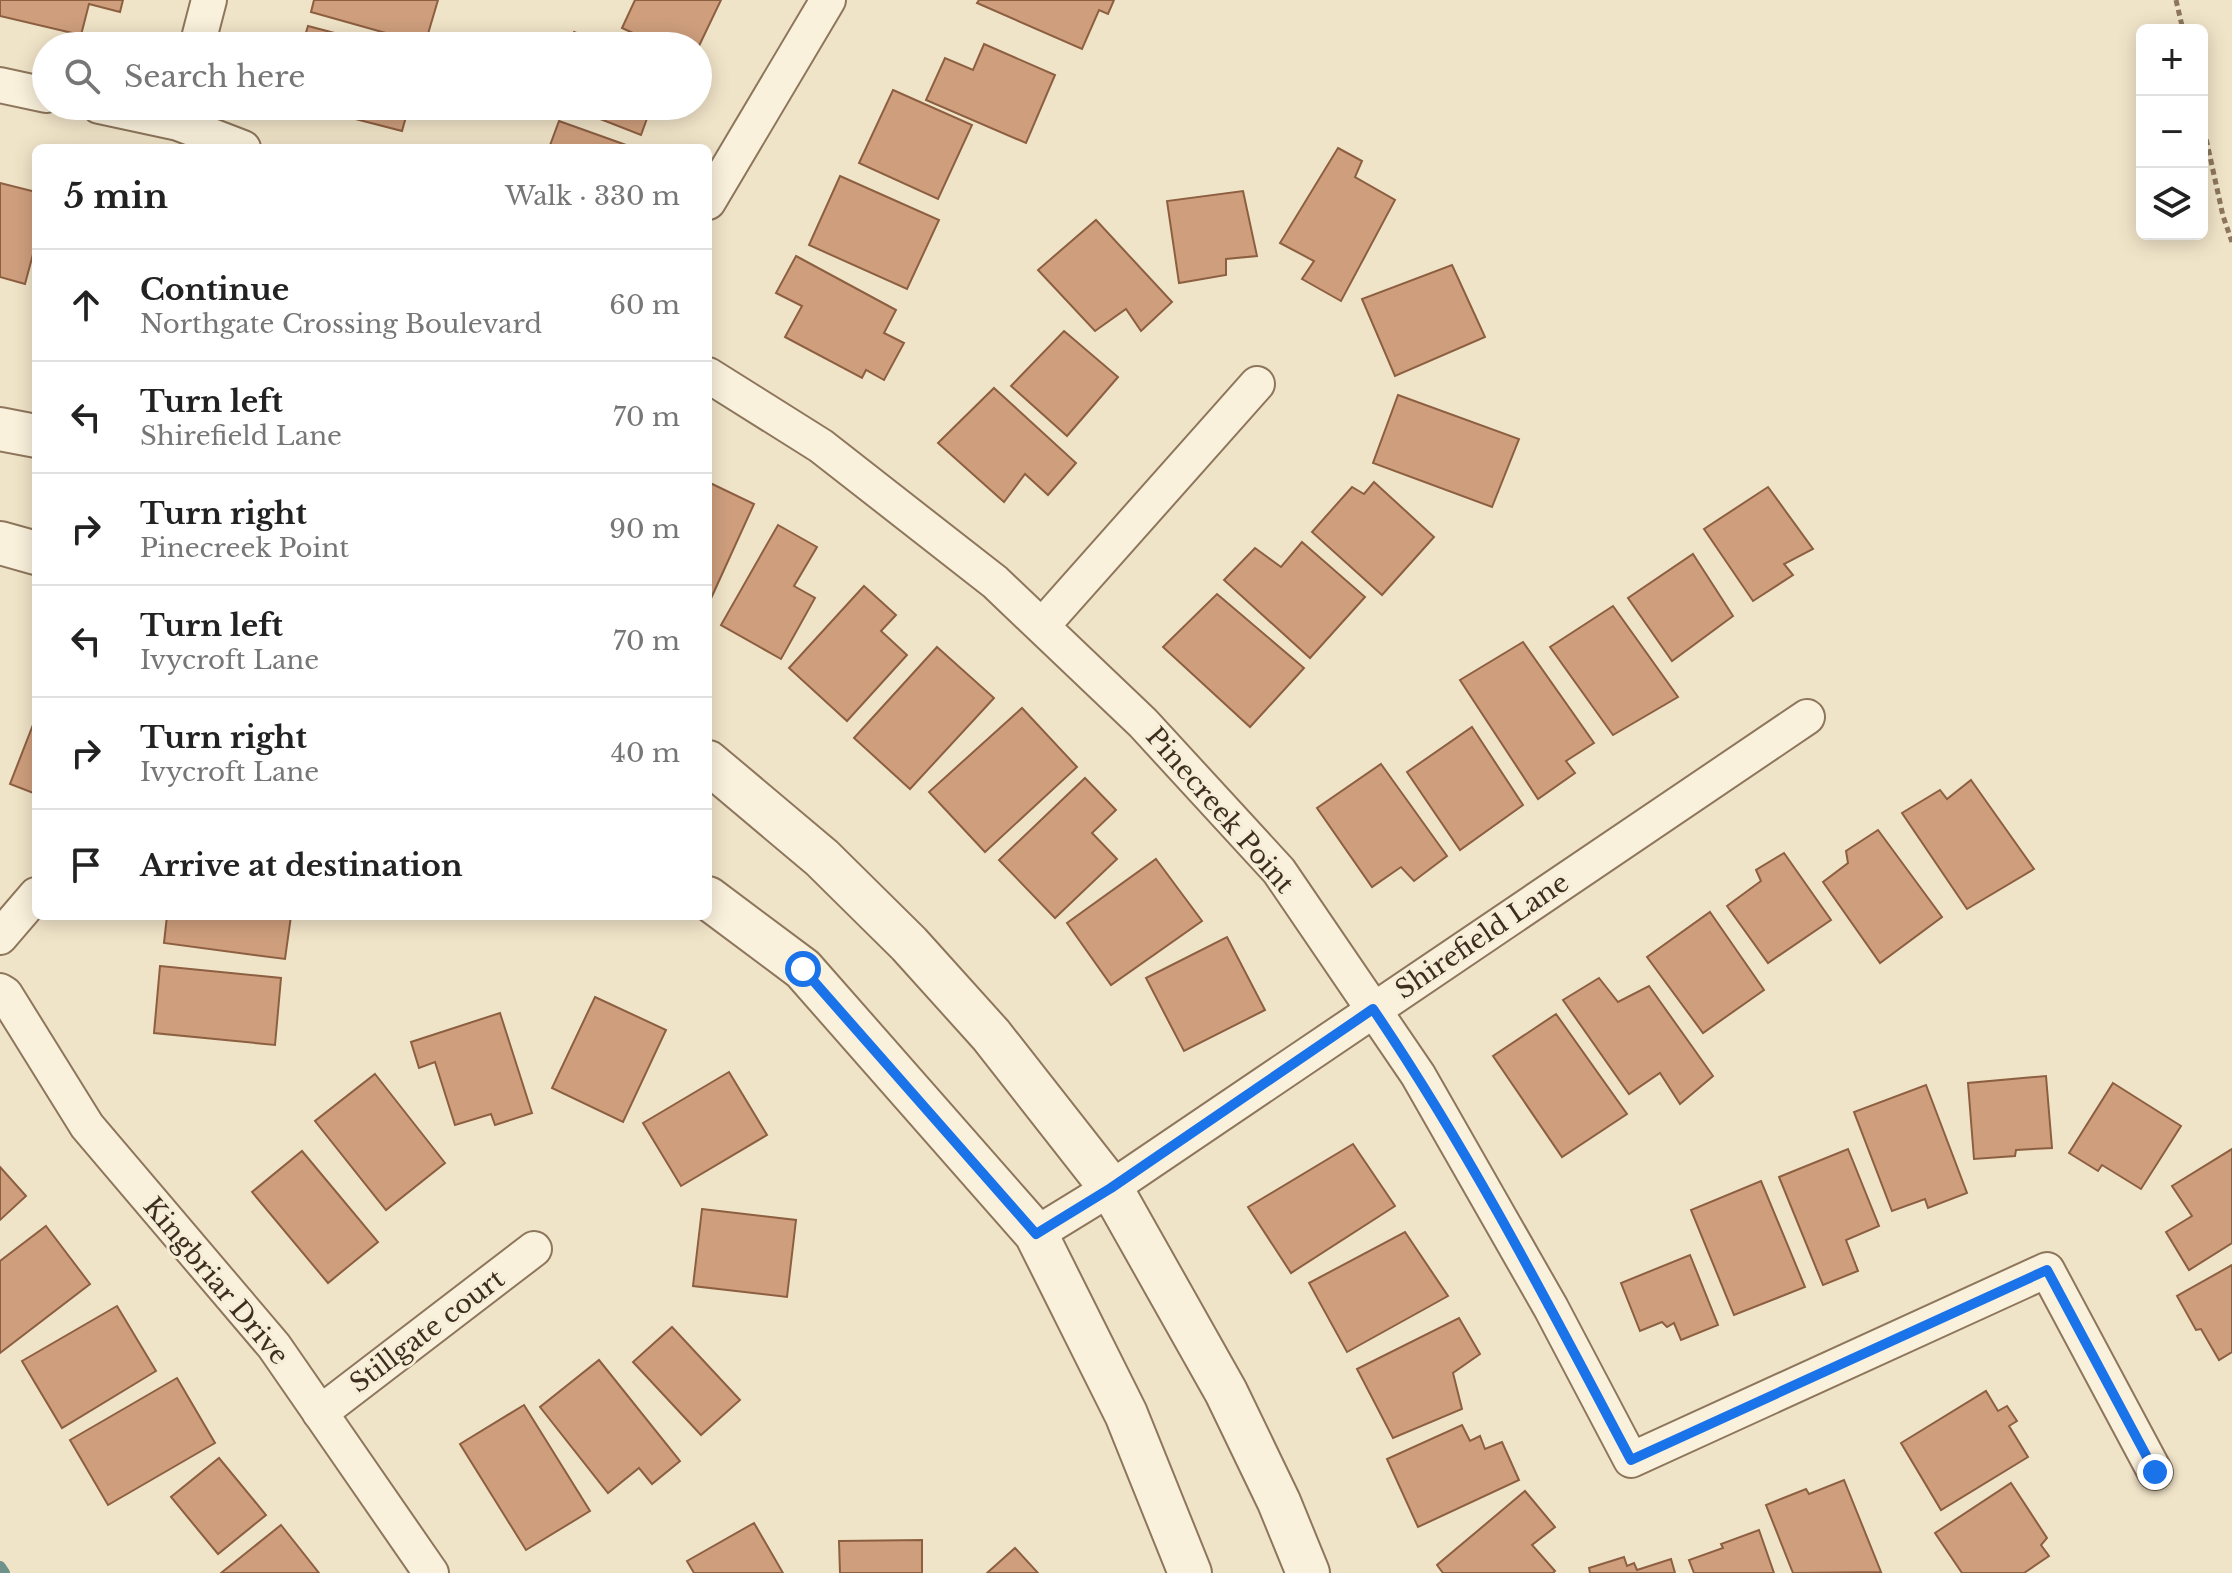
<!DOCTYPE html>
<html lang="en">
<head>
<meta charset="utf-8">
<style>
  :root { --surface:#fff; --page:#f2f2f2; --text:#222; --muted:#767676; --line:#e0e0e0 }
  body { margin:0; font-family:"Libre Baskerville",serif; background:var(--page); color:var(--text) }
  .controls { position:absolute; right:24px; top:24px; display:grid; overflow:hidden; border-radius:12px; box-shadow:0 4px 20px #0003 }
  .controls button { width:72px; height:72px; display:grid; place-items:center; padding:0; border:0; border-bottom:2px solid var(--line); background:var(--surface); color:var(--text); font:40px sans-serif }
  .stop { position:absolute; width:24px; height:24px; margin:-18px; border:6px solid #1a73e8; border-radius:50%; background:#fff }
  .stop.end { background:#1a73e8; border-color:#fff; box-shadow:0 2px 8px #0008 }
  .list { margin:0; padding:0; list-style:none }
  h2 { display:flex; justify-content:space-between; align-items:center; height:104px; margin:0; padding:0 32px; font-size:34px }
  h2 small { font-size:26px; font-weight:400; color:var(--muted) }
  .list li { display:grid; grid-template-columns:52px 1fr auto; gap:24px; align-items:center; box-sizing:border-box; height:112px; padding:0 32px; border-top:2px solid var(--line) }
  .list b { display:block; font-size:30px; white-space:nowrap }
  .list p { margin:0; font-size:26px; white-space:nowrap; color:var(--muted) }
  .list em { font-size:26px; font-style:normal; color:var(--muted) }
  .icon { flex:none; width:44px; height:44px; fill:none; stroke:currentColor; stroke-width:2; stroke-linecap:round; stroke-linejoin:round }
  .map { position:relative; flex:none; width:2232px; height:1573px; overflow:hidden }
  .search { position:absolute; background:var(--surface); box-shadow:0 4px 20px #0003; left:32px; top:32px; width:680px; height:88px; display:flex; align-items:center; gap:20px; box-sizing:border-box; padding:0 28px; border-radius:44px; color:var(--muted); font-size:30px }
  .panel { position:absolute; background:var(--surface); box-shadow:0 4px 20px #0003; left:32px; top:144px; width:680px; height:776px; border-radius:12px }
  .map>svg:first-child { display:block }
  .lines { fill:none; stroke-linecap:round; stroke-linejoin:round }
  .stream { stroke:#6f938a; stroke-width:12 }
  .building { fill:#cf9f7d; stroke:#8d5f41; stroke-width:2 }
  .minor-casing { stroke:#8d765c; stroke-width:38 }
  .tertiary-casing { stroke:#8d765c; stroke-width:46 }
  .path { stroke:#8d765c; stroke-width:5; stroke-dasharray:6 4; stroke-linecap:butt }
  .minor { stroke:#faf1dc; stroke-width:34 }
  .tertiary { stroke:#faf1dc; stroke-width:42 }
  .route { stroke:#1a73e8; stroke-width:10 }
  .labels { text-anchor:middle; stroke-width:6; stroke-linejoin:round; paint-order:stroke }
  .street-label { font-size:26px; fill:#3d2e20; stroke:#f7eed8 }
</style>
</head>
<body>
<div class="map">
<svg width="2232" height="1573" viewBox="0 0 2232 1573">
  <rect width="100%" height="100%" fill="#f0e4c8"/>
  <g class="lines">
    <polyline class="stream" points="0,1567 4,1573"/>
  </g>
  <g class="building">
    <polygon points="0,0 123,0 120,12 89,4 81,35 0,16"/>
    <polygon points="314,0 438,0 425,44 311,12"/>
    <polygon points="635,0 721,0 698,48 698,46 661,46 622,28"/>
    <polygon points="979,0 1114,0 1108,14 1099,10 1082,49 977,3"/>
    <polygon points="308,26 384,46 302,46"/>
    <polygon points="574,32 610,46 569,46"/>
    <polygon points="984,44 1055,75 1026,143 926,100 945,58 973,70"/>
    <polygon points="893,90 972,125 938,199 859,163"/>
    <polygon points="305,106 409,106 402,131"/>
    <polygon points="567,106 667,106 662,117 649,113 641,135"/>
    <polygon points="559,121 629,146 629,148 549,148"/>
    <polygon points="1338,148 1362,161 1355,177 1395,200 1341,301 1302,279 1314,261 1280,243"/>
    <polygon points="840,176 939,220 907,289 809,245"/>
    <polygon points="0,183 36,192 36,243 25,284 0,277"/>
    <polygon points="1243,191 1257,256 1226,259 1226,275 1179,283 1167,201"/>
    <polygon points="1096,220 1172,302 1141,331 1126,309 1095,331 1038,270"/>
    <polygon points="796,256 896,310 884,333 904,343 884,380 866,370 862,378 785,337 802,306 776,293"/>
    <polygon points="1452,265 1485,337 1395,376 1362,299"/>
    <polygon points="1064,331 1118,377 1067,436 1011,386"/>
    <polygon points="994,388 1076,463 1048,495 1025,474 1004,502 938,443"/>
    <polygon points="1398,395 1519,439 1492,507 1373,463"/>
    <polygon points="708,482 754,504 708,605"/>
    <polygon points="1374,482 1434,537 1382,595 1312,532 1352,487 1364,494"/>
    <polygon points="1768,487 1813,549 1784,564 1793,575 1753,601 1704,529"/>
    <polygon points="778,525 817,547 794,586 815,598 781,659 721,625"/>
    <polygon points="1302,542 1365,597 1310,658 1224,580 1255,548 1281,567"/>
    <polygon points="1693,554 1733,616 1672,661 1628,598"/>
    <polygon points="864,586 896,615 881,631 907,655 847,721 789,668"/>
    <polygon points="1217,594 1304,668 1250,727 1163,647"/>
    <polygon points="1613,606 1678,697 1613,735 1550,647"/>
    <polygon points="1523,642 1594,743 1566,761 1575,773 1538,799 1460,680"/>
    <polygon points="937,647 994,698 910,789 854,738"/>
    <polygon points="1022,708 1077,767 985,852 929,792"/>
    <polygon points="36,717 36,794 10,784"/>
    <polygon points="1472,727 1523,805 1460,850 1407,772"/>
    <polygon points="1381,764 1447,856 1414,881 1401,867 1372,887 1317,808"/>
    <polygon points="1085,778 1116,810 1092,833 1117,859 1055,918 999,860"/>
    <polygon points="1971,780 2034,869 1967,909 1902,813 1940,790 1947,799"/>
    <polygon points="1878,830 1942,917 1880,963 1823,882 1848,863 1846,851"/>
    <polygon points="1784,853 1831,920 1768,963 1727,906 1761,881 1756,870"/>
    <polygon points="1156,859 1202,921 1111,985 1067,923"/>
    <polygon points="1710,912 1764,990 1703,1033 1647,957"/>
    <polygon points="167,916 291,916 285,959 164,943"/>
    <polygon points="1227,937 1265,1010 1184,1051 1146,978"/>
    <polygon points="160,966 281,978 275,1045 154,1033"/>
    <polygon points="1599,978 1618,1002 1649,986 1713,1076 1680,1104 1660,1073 1629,1094 1563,1000"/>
    <polygon points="595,997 666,1030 623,1122 552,1088"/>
    <polygon points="500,1013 532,1113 495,1125 491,1114 455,1125 435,1062 419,1068 411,1042"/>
    <polygon points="1556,1014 1627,1114 1562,1157 1493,1056"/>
    <polygon points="729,1072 767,1135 681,1186 643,1123"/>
    <polygon points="375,1074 445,1163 386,1210 315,1121"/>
    <polygon points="2046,1076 2052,1148 2016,1150 2015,1156 1974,1159 1968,1083"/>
    <polygon points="2113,1083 2181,1126 2141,1189 2102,1165 2098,1171 2069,1153"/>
    <polygon points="1926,1085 1967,1193 1928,1208 1925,1199 1892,1211 1854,1112"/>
    <polygon points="1353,1144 1395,1206 1291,1273 1248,1207"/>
    <polygon points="1848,1149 1879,1226 1846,1240 1858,1271 1823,1285 1779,1177"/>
    <polygon points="2232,1149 2232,1243 2189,1270 2166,1232 2192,1216 2172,1186"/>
    <polygon points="302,1151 378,1242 328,1283 252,1192"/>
    <polygon points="0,1167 26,1196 0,1220"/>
    <polygon points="1761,1181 1805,1287 1734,1315 1691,1210"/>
    <polygon points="702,1209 796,1220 787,1297 693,1286"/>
    <polygon points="46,1226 90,1284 0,1353 0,1261"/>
    <polygon points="1405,1232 1448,1296 1347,1352 1309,1283"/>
    <polygon points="1690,1255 1718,1325 1681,1340 1674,1323 1667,1327 1662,1322 1640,1331 1621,1283"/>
    <polygon points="2232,1265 2232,1352 2219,1360 2201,1329 2196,1330 2177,1296"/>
    <polygon points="117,1306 156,1371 62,1428 22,1361"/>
    <polygon points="1459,1318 1480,1354 1453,1373 1462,1409 1393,1438 1357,1369"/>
    <polygon points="672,1327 740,1400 701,1435 633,1362"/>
    <polygon points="599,1360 680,1461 652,1484 639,1468 608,1493 540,1407"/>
    <polygon points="177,1378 215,1443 108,1505 70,1440"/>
    <polygon points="1986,1391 1998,1411 2007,1406 2017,1421 2009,1426 2028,1457 1941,1510 1901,1443"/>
    <polygon points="524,1405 590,1511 526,1550 460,1444"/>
    <polygon points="1462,1425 1470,1441 1480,1436 1485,1449 1502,1442 1519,1480 1418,1527 1387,1459"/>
    <polygon points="219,1458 266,1515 218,1554 171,1497"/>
    <polygon points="1844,1480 1881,1572 1793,1573 1766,1505 1806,1489 1809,1494"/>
    <polygon points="2011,1483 2047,1538 2041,1545 2049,1556 2024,1573 1962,1573 1935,1533"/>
    <polygon points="1525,1491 1555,1527 1532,1545 1555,1571 1553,1573 1443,1573 1437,1565"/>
    <polygon points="754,1523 783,1573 694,1573 687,1561"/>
    <polygon points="281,1525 319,1573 221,1573"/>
    <polygon points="1759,1530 1774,1573 1694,1573 1689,1560 1723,1548 1721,1544"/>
    <polygon points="922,1540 922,1573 840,1573 839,1541"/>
    <polygon points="1015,1548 1038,1573 987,1573"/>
    <polygon points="1624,1557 1627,1566 1634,1563 1637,1570 1671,1559 1675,1573 1590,1573 1589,1568"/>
  </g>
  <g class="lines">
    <g class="minor-casing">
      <g id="minor">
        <polyline points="197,46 209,0"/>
        <polyline points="0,85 46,95"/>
        <polyline points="99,106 178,123 243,148"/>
        <polyline points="708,202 828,0"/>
        <polyline points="708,375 821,446 995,582 1143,723 1279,871 1418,1075 1551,1308 1631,1460 2047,1270 2155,1472"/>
        <polyline points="1042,626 1257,384"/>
        <polyline points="0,937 36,895"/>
        <polyline points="0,991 5,994 87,1126 274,1346 431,1573"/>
        <polyline points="1036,1234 1111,1188 1807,717"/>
        <polyline points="320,1413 534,1249"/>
      </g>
    </g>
    <g class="tertiary-casing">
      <g id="tertiary">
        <polyline points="0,429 36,436"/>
        <polyline points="0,543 36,553"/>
        <polyline points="708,762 822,858 909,944 991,1035 1111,1188 1226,1392 1279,1502 1308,1573"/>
        <polyline points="708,898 803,969 1036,1234 1126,1414 1190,1573"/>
      </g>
    </g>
    <g class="path">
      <polyline points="2176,0 2183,30"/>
      <polyline points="2202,120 2223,216 2232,242"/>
    </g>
    <use href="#minor" class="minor"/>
    <use href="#tertiary" class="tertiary"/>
  </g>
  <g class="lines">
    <path class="route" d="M 803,969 L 1036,1234 L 1111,1188 L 1373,1009 C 1470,1152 1550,1307 1631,1460 L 2047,1270 L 2155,1472"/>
  </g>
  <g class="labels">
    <g class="street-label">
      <text transform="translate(1220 810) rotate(49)" y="9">Pinecreek Point</text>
      <text transform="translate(1482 936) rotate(-34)" y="9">Shirefield Lane</text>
      <text transform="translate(216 1281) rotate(50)" y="9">Kingbriar Drive</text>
      <text transform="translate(427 1331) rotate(-37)" y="9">Stillgate court</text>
    </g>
  </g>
</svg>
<div class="controls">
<button>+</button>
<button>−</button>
<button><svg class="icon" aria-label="layers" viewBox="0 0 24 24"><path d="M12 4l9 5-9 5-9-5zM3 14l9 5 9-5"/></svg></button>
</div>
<div class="stop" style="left:803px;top:969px"></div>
<div class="stop end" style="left:2155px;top:1472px"></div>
<div class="search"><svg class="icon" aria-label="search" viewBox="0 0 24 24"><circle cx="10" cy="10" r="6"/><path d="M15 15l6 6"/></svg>Search here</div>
<section class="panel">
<h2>5 min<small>Walk · 330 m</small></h2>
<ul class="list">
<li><svg class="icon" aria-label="ahead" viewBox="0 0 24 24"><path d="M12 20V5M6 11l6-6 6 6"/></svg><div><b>Continue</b><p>Northgate Crossing Boulevard</p></div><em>60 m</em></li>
<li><svg class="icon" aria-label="left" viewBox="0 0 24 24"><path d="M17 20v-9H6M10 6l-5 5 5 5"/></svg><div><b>Turn left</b><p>Shirefield Lane</p></div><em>70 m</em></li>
<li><svg class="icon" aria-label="right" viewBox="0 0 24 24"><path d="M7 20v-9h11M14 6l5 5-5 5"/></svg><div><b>Turn right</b><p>Pinecreek Point</p></div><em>90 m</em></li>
<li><svg class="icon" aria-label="left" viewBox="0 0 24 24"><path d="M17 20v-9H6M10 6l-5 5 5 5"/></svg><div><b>Turn left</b><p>Ivycroft Lane</p></div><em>70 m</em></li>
<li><svg class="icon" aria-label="right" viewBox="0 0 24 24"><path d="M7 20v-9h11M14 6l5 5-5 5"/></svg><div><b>Turn right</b><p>Ivycroft Lane</p></div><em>40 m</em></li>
<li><svg class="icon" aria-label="arrive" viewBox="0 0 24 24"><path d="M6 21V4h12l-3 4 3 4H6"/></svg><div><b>Arrive at destination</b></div></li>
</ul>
</section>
</div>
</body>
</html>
